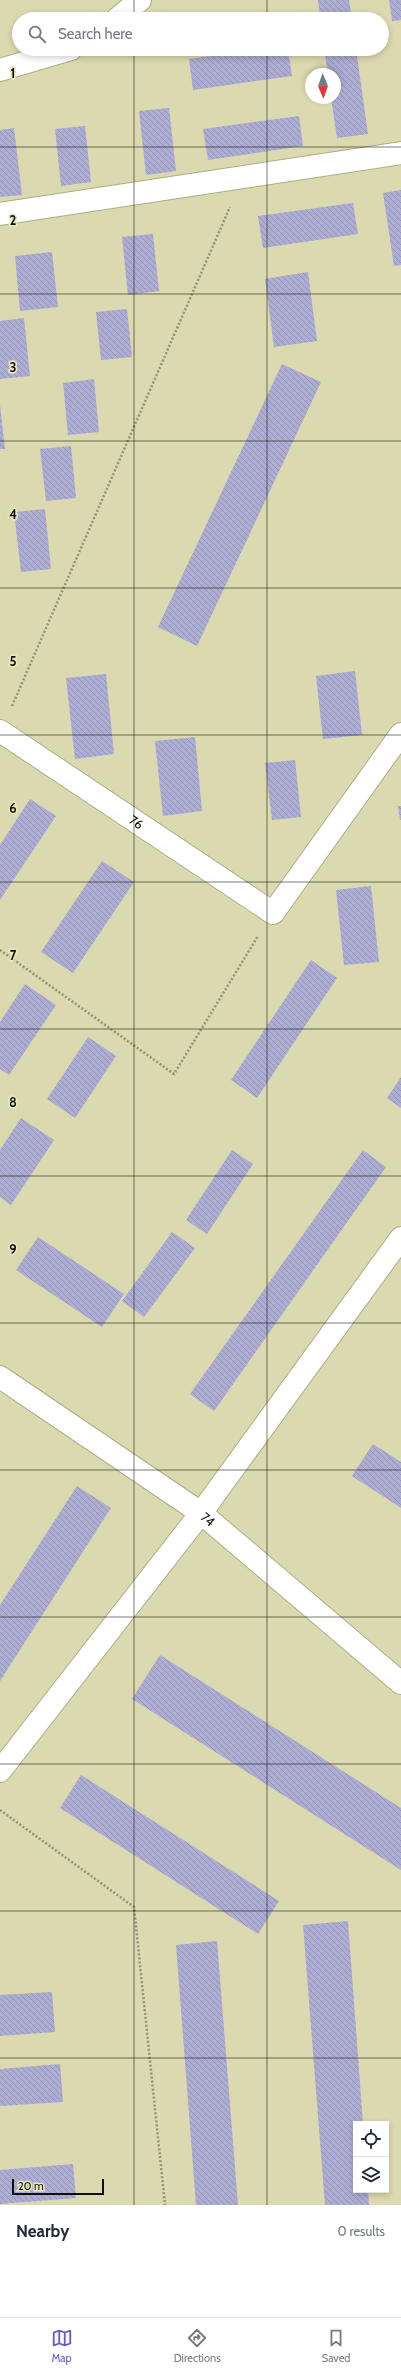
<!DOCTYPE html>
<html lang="en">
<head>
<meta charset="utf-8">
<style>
  :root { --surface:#fff; --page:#f2f2f3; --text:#1f2937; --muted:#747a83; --line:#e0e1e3; --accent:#6a56d0 }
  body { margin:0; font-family:Cabin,sans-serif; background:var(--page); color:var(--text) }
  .controls { position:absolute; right:12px; bottom:12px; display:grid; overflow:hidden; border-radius:0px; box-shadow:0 2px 6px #0003 }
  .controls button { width:36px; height:36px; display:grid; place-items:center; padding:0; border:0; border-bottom:1px solid var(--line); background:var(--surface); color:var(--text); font:20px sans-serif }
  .compass { position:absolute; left:305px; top:68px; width:36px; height:36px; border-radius:50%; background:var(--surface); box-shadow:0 2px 6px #0003; rotate:178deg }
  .scale { position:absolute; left:12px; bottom:10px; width:92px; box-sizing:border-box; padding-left:4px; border:2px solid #100f03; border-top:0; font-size:11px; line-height:14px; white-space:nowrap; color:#100f03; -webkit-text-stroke:3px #e7e6bc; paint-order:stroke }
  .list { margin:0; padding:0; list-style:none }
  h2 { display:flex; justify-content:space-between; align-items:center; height:52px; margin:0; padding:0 16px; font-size:17px }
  h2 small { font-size:13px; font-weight:400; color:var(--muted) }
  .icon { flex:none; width:22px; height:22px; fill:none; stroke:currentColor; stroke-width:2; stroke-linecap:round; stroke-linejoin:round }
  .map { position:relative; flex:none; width:401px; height:2205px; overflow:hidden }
  .search { position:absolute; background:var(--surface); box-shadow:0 2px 6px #0003; left:12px; right:12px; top:12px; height:44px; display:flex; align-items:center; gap:10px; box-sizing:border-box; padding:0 14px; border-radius:22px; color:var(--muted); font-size:15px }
  .sheet { height:112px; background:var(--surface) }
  nav { display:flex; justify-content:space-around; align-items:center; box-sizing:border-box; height:56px; border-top:1px solid var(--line); background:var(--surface); font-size:11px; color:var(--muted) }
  nav a { display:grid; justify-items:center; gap:2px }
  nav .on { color:var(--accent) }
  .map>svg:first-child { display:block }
  .building { fill:url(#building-back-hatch) }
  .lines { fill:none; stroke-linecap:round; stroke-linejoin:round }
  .minor-casing { stroke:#aeac84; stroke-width:24 }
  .tertiary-casing { stroke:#aeac84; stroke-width:24 }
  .path { stroke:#939273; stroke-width:2.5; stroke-dasharray:2 2; stroke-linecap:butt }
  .minor { stroke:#fff; stroke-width:22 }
  .tertiary { stroke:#fff; stroke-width:22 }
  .grid { fill:none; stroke:#100f03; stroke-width:1; stroke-opacity:0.55 }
  .labels { text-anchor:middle; stroke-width:3.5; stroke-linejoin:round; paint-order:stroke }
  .street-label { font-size:13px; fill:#100f03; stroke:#e7e6bc }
  .grid-label { font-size:13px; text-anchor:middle; font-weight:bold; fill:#100f03; stroke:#e7e6bc; stroke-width:3.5; stroke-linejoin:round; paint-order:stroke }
</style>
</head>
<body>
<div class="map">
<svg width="401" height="2205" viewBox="0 0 401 2205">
  <defs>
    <pattern id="building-back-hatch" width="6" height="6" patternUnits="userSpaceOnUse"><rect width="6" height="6" fill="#adacd3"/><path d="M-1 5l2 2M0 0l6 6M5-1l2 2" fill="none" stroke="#9493b4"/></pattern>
  </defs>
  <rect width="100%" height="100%" fill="#dad9af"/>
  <g class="building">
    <polygon points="318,0 349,0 352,19 320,19"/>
    <polygon points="389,0 401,0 401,20 392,21"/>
    <polygon points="262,49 288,49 292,76 193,90 189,59"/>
    <polygon points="324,49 356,49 368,134 337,138 331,98 335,98 335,74 328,74"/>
    <polygon points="169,108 176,171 146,175 139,111"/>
    <polygon points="299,116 303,146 208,160 203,129"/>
    <polygon points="85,126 91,182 61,186 55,129"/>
    <polygon points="14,128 22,195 0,197 0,130"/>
    <polygon points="401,190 401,265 394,266 383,193"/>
    <polygon points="353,203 358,234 263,248 258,216"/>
    <polygon points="153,234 159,291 128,295 122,237"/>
    <polygon points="52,252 58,307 20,311 15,256"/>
    <polygon points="308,272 317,341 274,347 265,279"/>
    <polygon points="127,309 132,357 101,360 96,312"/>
    <polygon points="24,318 30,376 0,379 0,321"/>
    <polygon points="282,364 321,382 197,646 158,627"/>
    <polygon points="94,379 99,432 68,435 63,383"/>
    <polygon points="0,405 5,449 0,449"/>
    <polygon points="71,446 76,498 46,501 40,449"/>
    <polygon points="45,509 51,569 21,572 14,512"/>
    <polygon points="355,671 362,735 323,739 316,676"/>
    <polygon points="106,674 114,754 75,759 66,678"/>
    <polygon points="195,737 202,811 163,816 155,741"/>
    <polygon points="295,760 301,817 272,820 265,763"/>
    <polygon points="30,799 56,816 0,900 0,845"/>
    <polygon points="398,806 401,806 401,820 400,820"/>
    <polygon points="102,861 134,882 73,973 41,952"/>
    <polygon points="371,886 379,962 344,965 336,890"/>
    <polygon points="311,960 337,978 257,1098 231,1080"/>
    <polygon points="25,984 56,1005 9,1075 0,1069 0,1022"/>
    <polygon points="88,1037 116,1056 75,1118 47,1099"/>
    <polygon points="401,1077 401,1108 387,1098"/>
    <polygon points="21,1118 54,1140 11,1205 0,1197 0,1150"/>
    <polygon points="232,1150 253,1164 207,1234 186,1220"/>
    <polygon points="363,1150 386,1167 214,1411 190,1394"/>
    <polygon points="172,1232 195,1248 144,1317 122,1301"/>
    <polygon points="38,1237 124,1294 102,1327 16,1270"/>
    <polygon points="373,1444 401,1462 401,1508 352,1476"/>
    <polygon points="77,1486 111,1508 0,1681 0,1605"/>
    <polygon points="160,1655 401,1808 401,1870 132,1699"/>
    <polygon points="81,1775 279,1901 258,1934 60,1808"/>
    <polygon points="348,1921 363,2124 356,2124 356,2190 368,2190 369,2205 325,2205 303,1925"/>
    <polygon points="217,1941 238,2205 196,2205 176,1945"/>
    <polygon points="52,1992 55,2032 0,2036 0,1995"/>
    <polygon points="60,2064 63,2102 0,2106 0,2069"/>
    <polygon points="73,2164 76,2198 0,2204 0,2170"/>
  </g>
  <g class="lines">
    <g class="minor-casing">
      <g id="minor">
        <polyline points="0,214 401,153"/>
        <path id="s1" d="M 0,731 L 273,913 L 401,734"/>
        <polyline points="0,1771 201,1513"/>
      </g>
    </g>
    <g class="tertiary-casing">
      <g id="tertiary">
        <polyline points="117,19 140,0"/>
        <polyline points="0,70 71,49"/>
        <path id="s2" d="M 0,1377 L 201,1513 L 401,1683"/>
        <polyline points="201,1513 401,1238"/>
      </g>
    </g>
    <g class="path">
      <polyline points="12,706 230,207"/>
      <polyline points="0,950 174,1074 258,936"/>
      <polyline points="0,1810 134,1907 165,2205"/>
    </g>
    <use href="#minor" class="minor"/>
    <use href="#tertiary" class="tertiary"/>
  </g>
  <path class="grid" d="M 134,0 L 134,19M 267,0 L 267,19M 134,49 L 134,2205M 267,49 L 267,2205M 0,147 L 401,147M 0,294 L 401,294M 0,441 L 401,441M 0,588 L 401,588M 0,735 L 401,735M 0,882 L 401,882M 0,1029 L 401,1029M 0,1176 L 401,1176M 0,1323 L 401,1323M 0,1470 L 401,1470M 0,1617 L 401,1617M 0,1764 L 401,1764M 0,1911 L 401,1911M 0,2058 L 401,2058"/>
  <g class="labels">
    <g class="street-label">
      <text dy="5" stroke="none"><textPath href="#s1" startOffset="164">76</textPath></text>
      <text dy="5" stroke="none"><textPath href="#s2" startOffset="252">74</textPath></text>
    </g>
  </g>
  <g class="grid-label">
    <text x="13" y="78">1</text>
    <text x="13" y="225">2</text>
    <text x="13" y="372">3</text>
    <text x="13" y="519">4</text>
    <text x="13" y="666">5</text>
    <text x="13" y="813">6</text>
    <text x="13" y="960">7</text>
    <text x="13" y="1107">8</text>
    <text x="13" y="1254">9</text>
  </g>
</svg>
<div class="controls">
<button><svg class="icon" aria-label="locate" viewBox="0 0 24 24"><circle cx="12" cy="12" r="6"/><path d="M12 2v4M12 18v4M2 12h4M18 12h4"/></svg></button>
<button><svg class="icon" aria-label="layers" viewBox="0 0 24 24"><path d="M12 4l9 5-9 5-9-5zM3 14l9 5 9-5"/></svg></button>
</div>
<svg class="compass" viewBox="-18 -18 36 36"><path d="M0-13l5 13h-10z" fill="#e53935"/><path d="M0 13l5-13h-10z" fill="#747a83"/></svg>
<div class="scale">20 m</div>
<div class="search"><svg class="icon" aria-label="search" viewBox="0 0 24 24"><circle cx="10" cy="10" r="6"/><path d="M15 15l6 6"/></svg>Search here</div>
</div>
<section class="sheet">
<h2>Nearby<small>0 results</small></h2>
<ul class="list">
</ul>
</section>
<nav>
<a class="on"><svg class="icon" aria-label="map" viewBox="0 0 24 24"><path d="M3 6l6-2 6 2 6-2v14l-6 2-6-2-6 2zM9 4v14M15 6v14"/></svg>Map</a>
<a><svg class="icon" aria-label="directions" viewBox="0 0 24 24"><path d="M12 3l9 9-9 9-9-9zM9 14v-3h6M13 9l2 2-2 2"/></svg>Directions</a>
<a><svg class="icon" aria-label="saved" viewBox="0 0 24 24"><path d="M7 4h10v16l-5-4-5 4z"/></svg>Saved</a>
</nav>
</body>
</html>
